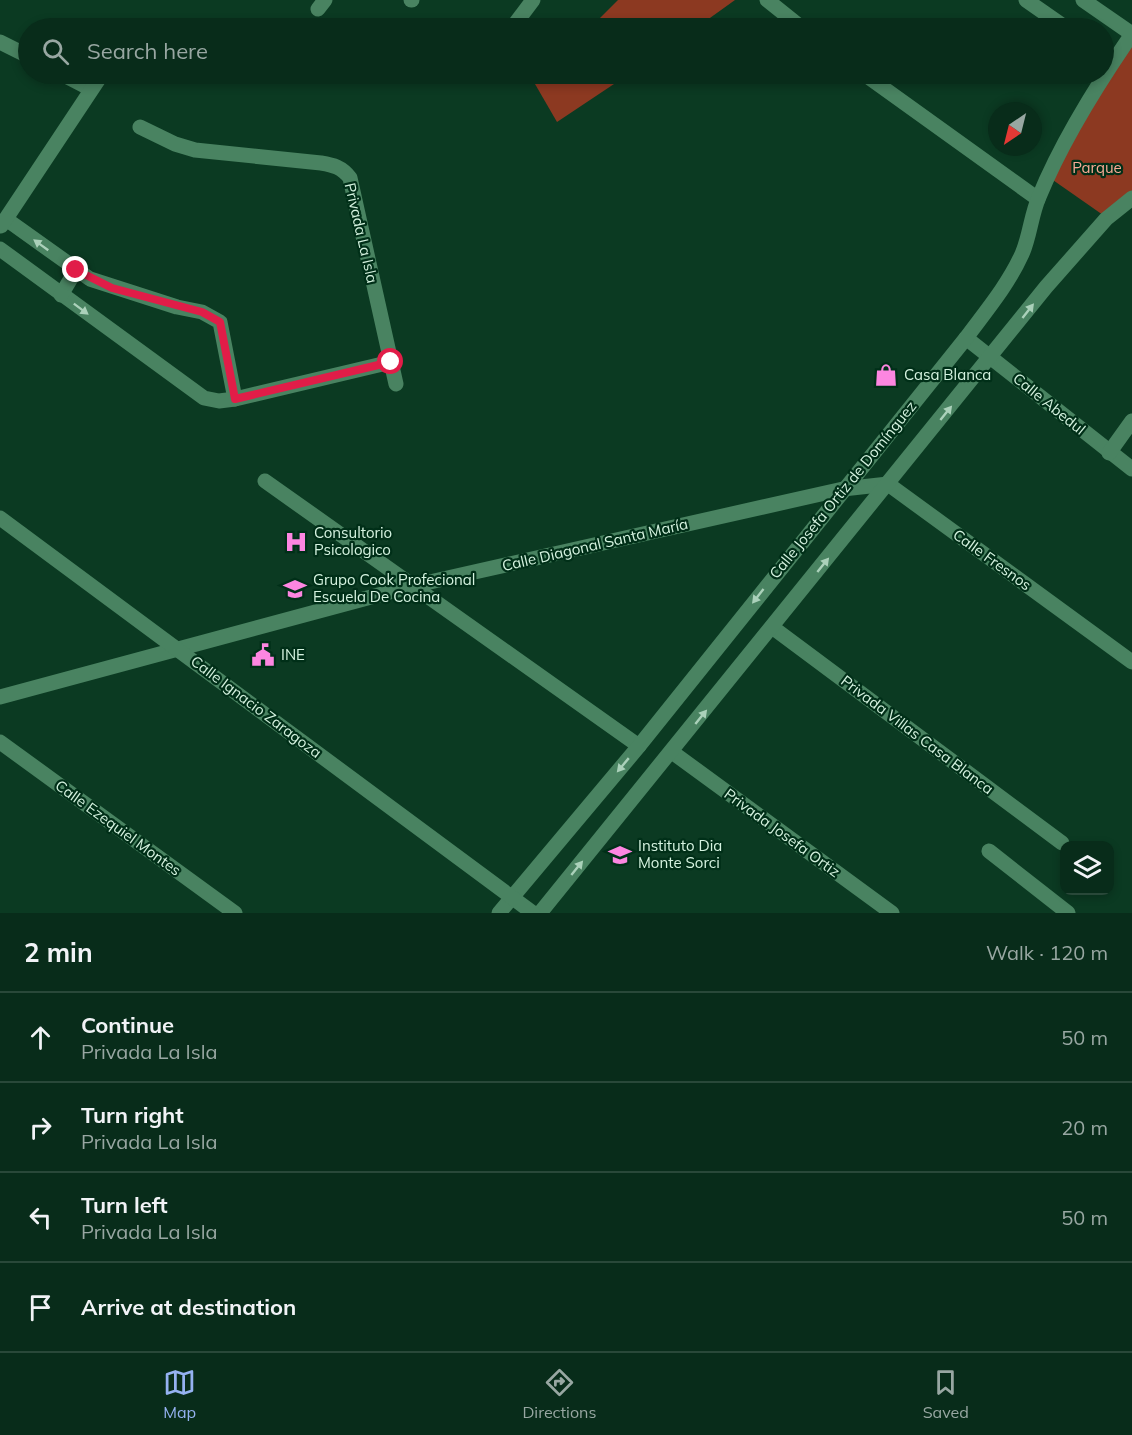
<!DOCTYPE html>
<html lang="en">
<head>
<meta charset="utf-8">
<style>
  :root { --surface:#082c1a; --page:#113423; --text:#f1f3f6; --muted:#98a7a2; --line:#294839; --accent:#95b2f1 }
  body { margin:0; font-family:Mulish,sans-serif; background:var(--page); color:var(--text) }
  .controls { position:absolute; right:18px; bottom:18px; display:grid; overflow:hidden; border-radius:12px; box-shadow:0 3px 9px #0003 }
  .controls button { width:54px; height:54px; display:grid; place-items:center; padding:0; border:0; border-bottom:2px solid var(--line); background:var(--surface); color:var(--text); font:30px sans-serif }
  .compass { position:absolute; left:988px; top:102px; width:54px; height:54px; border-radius:50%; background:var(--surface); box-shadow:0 3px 9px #0003; rotate:215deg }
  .stop { position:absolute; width:18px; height:18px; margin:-14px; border:4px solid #e11d48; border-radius:50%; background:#fff }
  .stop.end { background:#e11d48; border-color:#fff; box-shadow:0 2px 6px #0008 }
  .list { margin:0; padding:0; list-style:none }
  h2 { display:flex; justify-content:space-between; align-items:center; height:78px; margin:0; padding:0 24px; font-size:26px }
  h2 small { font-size:20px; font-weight:400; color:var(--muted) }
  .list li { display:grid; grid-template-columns:39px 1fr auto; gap:18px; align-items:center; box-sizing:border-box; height:90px; padding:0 24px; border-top:2px solid var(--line) }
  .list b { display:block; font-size:22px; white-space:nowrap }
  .list p { margin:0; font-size:20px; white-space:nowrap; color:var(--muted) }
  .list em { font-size:20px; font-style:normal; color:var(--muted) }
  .icon { flex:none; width:33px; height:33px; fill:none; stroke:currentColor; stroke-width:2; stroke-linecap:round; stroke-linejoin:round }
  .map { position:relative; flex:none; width:1132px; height:913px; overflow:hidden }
  .search { position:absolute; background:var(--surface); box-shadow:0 3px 9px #0003; left:18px; right:18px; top:18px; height:66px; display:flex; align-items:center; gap:15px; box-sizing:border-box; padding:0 21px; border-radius:33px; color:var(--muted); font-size:22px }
  .sheet { height:438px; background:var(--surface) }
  nav { display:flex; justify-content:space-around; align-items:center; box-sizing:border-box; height:84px; border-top:2px solid var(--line); background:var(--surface); font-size:16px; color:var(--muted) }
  nav a { display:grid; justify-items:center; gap:3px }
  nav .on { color:var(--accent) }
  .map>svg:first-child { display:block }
  .green { fill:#8c3921 }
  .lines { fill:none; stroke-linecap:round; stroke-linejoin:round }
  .minor { stroke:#498361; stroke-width:15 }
  .tertiary { stroke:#498361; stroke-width:15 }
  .oneway { fill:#abd1ba }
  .route { stroke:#e11d48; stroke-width:8 }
  .labels { text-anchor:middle; stroke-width:4.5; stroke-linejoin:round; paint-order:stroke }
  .park-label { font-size:15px; fill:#f7ab96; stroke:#002f18 }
  .street-label { font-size:15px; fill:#d5f3e0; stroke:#002f18 }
  .poi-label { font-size:15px; fill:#d5f3e0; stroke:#002f18; text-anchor:start }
</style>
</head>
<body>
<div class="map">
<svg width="1132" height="913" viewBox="0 0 1132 913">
  <rect width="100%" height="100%" fill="#0b3a22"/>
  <g class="green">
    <polygon points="618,0 735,0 696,28 590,28"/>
    <polygon points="1132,35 1132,191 1103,215 1050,178"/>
    <polygon points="546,74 629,74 557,122 535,84"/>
  </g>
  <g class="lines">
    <g class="minor">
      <polyline points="411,0 412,0"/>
      <polyline points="767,0 802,28"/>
      <polyline points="1026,0 1066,28"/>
      <polyline points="318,9 325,0"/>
      <polyline points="133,28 141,28"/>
      <polyline points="512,28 533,0"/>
      <polyline points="0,42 28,56"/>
      <polyline points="62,74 91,89"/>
      <polyline points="864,74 1038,199"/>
      <path d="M 140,127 L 175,144 L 195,150 L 321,163 C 333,165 342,167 350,178 L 396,384"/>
      <polyline points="6,219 90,279 177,307 202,312 220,322 235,399"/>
      <polyline points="1,226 102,74"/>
      <polyline points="0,249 204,398 219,401 235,399 391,362"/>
      <polyline points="61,295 76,270"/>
      <polyline points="966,338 1132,469"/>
      <polyline points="1109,453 1132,421"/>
      <polyline points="265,481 639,746"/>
      <polyline points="772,627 1062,843"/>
      <polyline points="0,697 412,586 843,489 888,484 1132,662"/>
      <polyline points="0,742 235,913"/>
      <polyline points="672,752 892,913"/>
      <polyline points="989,851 1068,913"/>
      <path d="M 499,913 L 639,746 L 966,338 C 986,311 1008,285 1022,254 C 1030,236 1031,215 1039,197 C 1061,143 1099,82 1132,34 L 1083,0"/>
      <polyline points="540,913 1046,287 1106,219 1132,198"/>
    </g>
    <polyline class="tertiary" points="0,518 533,913"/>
  </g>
  <defs><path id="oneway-solid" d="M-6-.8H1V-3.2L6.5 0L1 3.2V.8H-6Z" transform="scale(1.5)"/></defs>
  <g class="oneway">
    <use href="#oneway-solid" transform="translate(41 245) rotate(-144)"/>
    <use href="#oneway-solid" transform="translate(81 309) rotate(37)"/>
    <use href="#oneway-solid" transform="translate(1028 311) rotate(-52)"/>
    <use href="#oneway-solid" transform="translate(946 413) rotate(-51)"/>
    <use href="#oneway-solid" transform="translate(823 565) rotate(-51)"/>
    <use href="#oneway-solid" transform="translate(758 596) rotate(128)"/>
    <use href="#oneway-solid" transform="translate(701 717) rotate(-51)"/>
    <use href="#oneway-solid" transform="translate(623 765) rotate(130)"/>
    <use href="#oneway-solid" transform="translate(577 868) rotate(-51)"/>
  </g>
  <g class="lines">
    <polyline class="route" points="76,270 112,288 202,312 220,322 235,399 391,362"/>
  </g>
  <defs>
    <g id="shop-bare" transform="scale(1.8)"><path d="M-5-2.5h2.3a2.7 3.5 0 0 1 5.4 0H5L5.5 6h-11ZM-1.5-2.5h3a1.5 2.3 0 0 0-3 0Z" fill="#fd86e1" stroke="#002f18" stroke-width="2.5" paint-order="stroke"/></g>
    <g id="hospital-bare" transform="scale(1.8)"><path d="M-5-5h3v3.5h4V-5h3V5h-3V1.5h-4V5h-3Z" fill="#fd86e1" stroke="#002f18" stroke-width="2.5" paint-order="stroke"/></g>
    <g id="university-bare" transform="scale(1.8)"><path d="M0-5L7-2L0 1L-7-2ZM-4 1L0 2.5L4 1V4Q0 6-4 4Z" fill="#fd86e1" stroke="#002f18" stroke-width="2.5" paint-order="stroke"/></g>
    <g id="civic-bare" transform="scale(1.8)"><path d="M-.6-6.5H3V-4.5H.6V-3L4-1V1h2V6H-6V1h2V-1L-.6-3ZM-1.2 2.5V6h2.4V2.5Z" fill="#fd86e1" stroke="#002f18" stroke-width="2.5" paint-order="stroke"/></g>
    <g id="school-bare" transform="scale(1.8)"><path d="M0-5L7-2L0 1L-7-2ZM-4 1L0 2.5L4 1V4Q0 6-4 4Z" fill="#fd86e1" stroke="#002f18" stroke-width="2.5" paint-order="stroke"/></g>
  </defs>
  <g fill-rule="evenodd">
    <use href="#shop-bare" x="886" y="375"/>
    <use href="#hospital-bare" x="296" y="542"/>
    <use href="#university-bare" x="295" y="589"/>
    <use href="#civic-bare" x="263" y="655"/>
    <use href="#school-bare" x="620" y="855"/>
  </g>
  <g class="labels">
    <g class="park-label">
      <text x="1097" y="173">Parque</text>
    </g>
    <g class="street-label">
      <text transform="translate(361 233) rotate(77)" y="5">Privada La Isla</text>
      <text transform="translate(1049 404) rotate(39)" y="5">Calle Abedul</text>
      <text transform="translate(843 490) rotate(-51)" y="5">Calle Josefa Ortiz de Domínguez</text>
      <text transform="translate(595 545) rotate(-13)" y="5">Calle Diagonal Santa María</text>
      <text transform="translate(992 560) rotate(36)" y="5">Calle Fresnos</text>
      <text transform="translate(256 707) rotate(37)" y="5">Calle Ignacio Zaragoza</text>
      <text transform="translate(917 735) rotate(37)" y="5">Privada Villas Casa Blanca</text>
      <text transform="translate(118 828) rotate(36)" y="5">Calle Ezequiel Montes</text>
      <text transform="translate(782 833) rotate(36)" y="5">Privada Josefa Ortiz</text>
    </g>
    <g class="poi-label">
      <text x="904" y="380">Casa Blanca</text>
      <text x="314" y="538">Consultorio<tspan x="314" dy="17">Psicologico</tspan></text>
      <text x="313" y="585">Grupo Cook Profecional<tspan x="313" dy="17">Escuela De Cocina</tspan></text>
      <text x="281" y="660">INE</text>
      <text x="638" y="851">Instituto Dia<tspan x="638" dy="17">Monte Sorci</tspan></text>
    </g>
  </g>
</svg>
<div class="controls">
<button><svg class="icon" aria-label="layers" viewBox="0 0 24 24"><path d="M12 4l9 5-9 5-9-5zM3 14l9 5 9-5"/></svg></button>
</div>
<svg class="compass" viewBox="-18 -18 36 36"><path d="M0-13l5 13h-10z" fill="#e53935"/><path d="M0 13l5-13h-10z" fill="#98a7a2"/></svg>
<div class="stop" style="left:391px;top:362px"></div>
<div class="stop end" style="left:76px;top:270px"></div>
<div class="search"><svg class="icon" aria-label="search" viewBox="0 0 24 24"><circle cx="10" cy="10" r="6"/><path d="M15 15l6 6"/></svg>Search here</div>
</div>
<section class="sheet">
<h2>2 min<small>Walk · 120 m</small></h2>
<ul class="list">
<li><svg class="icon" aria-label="ahead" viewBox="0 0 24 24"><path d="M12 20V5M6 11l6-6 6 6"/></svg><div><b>Continue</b><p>Privada La Isla</p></div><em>50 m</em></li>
<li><svg class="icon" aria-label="right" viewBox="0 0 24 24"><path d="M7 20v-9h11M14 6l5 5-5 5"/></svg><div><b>Turn right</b><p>Privada La Isla</p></div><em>20 m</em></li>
<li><svg class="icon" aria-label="left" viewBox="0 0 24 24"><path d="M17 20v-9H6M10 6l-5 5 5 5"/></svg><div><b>Turn left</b><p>Privada La Isla</p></div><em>50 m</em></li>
<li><svg class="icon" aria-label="arrive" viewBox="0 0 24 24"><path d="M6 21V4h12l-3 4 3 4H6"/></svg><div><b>Arrive at destination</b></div></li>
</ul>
</section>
<nav>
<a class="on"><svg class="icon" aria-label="map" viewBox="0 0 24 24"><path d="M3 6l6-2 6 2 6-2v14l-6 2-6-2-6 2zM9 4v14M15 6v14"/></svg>Map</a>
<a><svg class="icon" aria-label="directions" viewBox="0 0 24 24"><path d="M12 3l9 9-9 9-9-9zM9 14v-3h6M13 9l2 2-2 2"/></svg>Directions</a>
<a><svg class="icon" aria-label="saved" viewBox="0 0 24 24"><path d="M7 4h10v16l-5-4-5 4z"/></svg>Saved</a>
</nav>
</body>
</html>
